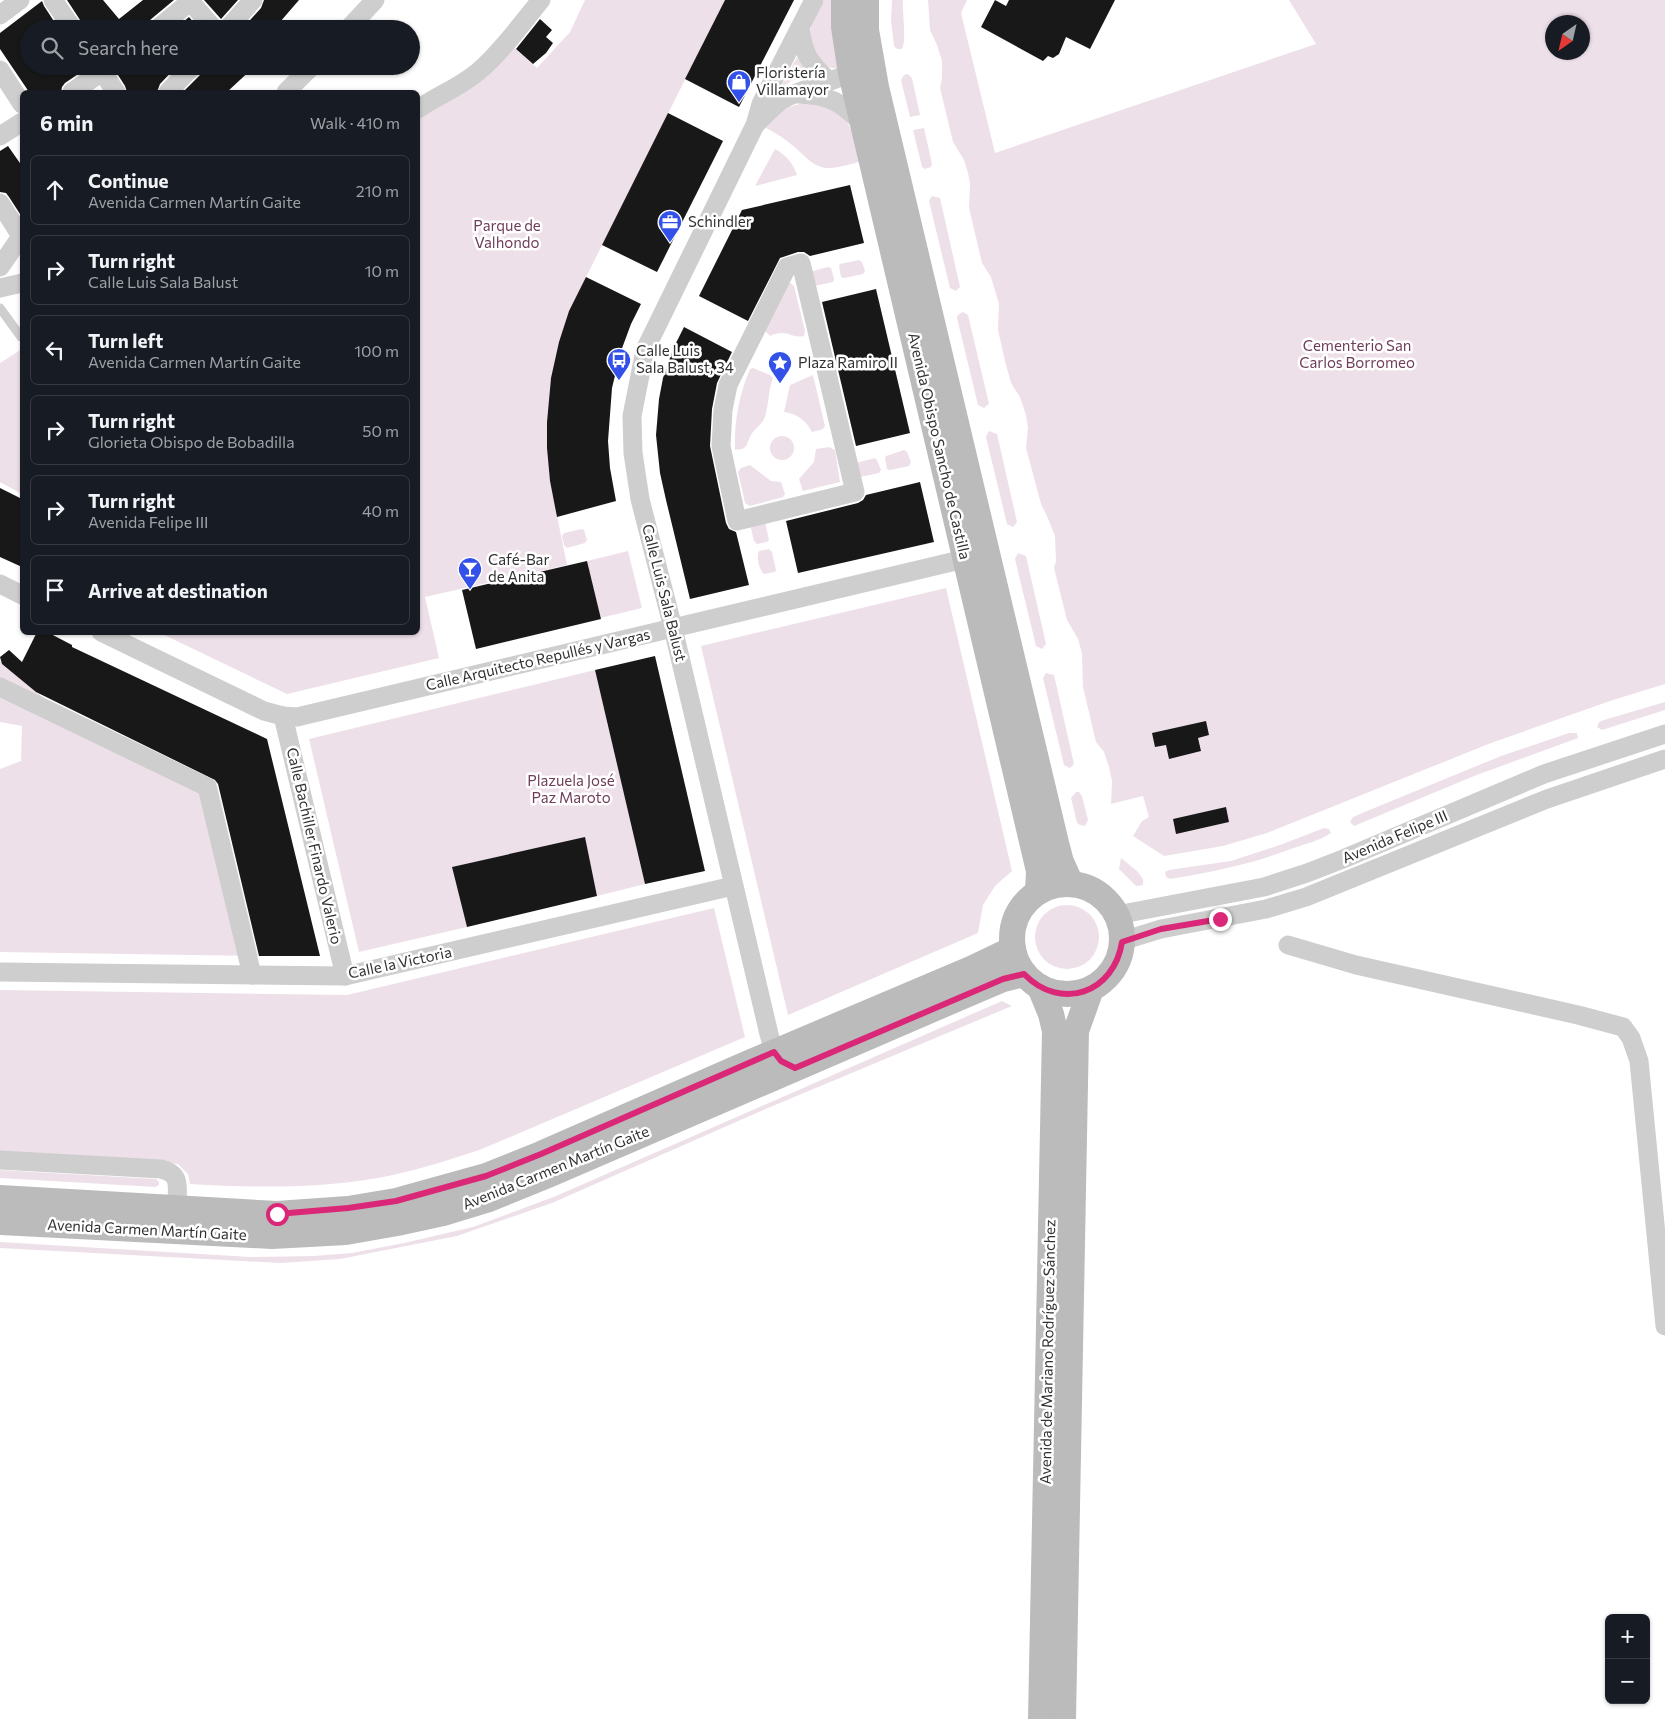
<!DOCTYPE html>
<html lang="en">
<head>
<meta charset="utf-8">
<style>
  :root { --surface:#171b24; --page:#20242c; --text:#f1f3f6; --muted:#9ea1a6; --line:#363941 }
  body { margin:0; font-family:Commissioner,sans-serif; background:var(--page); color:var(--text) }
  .controls { position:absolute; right:15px; bottom:15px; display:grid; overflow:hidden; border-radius:8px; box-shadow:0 1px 4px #0004 }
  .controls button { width:45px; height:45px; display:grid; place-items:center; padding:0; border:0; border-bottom:1px solid var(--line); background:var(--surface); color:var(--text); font:25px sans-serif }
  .compass { position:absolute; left:1545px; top:15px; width:45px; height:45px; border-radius:50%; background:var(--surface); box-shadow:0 1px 4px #0004; rotate:214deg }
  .stop { position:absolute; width:15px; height:15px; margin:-11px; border:4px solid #db2777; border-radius:50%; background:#fff }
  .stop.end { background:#db2777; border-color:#fff; box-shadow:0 1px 5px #0008 }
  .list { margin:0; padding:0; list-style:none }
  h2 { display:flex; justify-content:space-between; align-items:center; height:65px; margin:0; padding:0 20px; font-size:21px }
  h2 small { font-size:16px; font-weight:400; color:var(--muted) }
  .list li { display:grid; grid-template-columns:32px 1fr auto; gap:15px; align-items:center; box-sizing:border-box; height:70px; margin:0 10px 10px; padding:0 10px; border:1px solid var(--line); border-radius:8px }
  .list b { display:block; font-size:19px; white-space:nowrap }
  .list p { margin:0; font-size:16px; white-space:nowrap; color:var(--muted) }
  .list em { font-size:16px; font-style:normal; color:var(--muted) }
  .icon { flex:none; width:28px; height:28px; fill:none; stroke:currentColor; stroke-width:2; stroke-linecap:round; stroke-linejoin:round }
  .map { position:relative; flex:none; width:1665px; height:1719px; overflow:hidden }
  .search { position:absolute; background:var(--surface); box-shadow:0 1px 4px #0004; left:20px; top:20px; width:400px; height:55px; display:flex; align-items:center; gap:12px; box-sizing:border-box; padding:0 18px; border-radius:28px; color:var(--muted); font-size:19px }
  .panel { position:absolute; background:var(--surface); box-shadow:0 1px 4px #0004; left:20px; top:90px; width:400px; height:545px; border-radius:8px }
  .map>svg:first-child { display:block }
  .green { fill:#eee0e9; fill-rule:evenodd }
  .building { fill:#181818 }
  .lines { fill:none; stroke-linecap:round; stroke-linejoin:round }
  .lane { stroke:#cecece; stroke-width:9 }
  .street { stroke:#cecece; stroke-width:19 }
  .secondary { stroke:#bbb; stroke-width:26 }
  .route { stroke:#db2777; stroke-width:6 }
  .labels { text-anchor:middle; stroke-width:5; stroke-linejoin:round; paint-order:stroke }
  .poi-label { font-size:15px; fill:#313131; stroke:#fff; text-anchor:start }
  .park-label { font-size:15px; fill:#6f3d59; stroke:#fff }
  .street-label { font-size:15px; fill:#313131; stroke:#fff }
</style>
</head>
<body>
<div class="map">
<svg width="1665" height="1719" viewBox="0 0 1665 1719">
  <rect width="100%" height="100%" fill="#fff"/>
  <g class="green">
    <polygon points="585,0 725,0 569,311 551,378 547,422 550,481 567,565 425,597 439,658 287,694 160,633 418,632 418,116 512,46 537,68 570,32"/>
    <path d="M 824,0 L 833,0 L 838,68 C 820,71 809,48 810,33 C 811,21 819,10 824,0 Z"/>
    <path d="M 892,0 L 903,0 C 902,11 907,42 902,49 L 897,49 L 894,46 L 891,20 Z"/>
    <path d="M 928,0 L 967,0 L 961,13 L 995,153 L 1316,44 L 1289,0 L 1665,0 L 1665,684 L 1613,700 L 1491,743 L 1267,833 L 1223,846 L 1164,856 L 1133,836 L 1142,821 L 1149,817 L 1143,796 L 1111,804 L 1112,781 L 1109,767 L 1104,752 L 1096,742 L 1083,687 L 1082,654 L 1078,639 L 1067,620 L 1054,568 L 1056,561 L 1055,536 L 1047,516 L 1041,504 L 1026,448 L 1028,428 L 1026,415 L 1020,397 L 1011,383 L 1005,361 L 998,330 L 999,304 L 991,277 L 982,263 L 969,208 L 970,184 L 968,173 L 964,160 L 953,142 L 940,88 L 942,78 L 942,61 L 937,45 L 930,30 ZM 1552,22 L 1582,22 L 1582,52 L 1552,52 Z"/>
    <polygon points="797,57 809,75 791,81 779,90"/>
    <polygon points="908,74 912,78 920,115 910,117 901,80 904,75"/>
    <path d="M 809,102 C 849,108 851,127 862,161 C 852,164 841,167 831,168 C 813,169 805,155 792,145 C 784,138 775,133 766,128 C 777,112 789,105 809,102 Z"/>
    <polygon points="924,128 932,164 931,167 925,169 922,167 913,130"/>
    <path d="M 775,149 C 786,155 793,163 797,175 L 755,186 Z"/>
    <polygon points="932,196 940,198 960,287 956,291 950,288 929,201"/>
    <polygon points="859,260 862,262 865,271 863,274 844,278 841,277 839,266 840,264"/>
    <polygon points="828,267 831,268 834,279 833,282 814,286 809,272"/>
    <path d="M 789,282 L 794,286 L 805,331 L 804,336 C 791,339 787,328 770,336 L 765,331 Z"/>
    <polygon points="963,312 968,315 989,404 984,408 978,405 957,318 958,315"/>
    <polygon points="22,349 22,494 0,482 0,363"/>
    <path d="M 753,368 L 770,375 L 773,378 C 768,391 769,404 765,417 C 763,423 754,429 751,435 C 749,438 748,443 746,446 C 743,450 739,449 735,450 C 734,421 739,395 750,369 Z"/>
    <path d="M 813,375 L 825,426 L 823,429 L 812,432 C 806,420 797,414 784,412 L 790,385 Z"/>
    <polygon points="989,431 997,434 1017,522 1013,527 1007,524 986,437"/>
    <circle cx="782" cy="448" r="12"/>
    <polygon points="829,447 835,450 840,482 803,491 799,479 814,462 816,449"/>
    <polygon points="904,450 907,452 911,462 909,466 890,470 887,469 885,458 886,456"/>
    <polygon points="875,458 877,460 881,470 879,473 860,477 856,463"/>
    <polygon points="750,465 771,481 781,482 785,494 783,497 750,506 745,503 738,472 741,468"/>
    <polygon points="765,522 769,540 767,542 757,544 754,541 750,524"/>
    <polygon points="582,529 584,530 587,540 585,543 567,548 564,545 562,536 564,533"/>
    <path d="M 769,549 L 772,552 L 776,570 L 775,572 L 764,574 C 759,570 756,557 759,551 Z"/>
    <polygon points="628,551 642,608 600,618 587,561"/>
    <polygon points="1018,553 1026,556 1046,644 1042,649 1036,646 1015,559"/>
    <polygon points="946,588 1012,871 995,886 983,905 978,933 788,1015 701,646"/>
    <polygon points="0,660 2,664 62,713 90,720 216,781 258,956 0,952 0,769 21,761 22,726 0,722"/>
    <polygon points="595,670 645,884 597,896 585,838 452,867 467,927 359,952 309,739"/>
    <polygon points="1046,673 1054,675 1074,764 1070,768 1064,765 1043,678"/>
    <polygon points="1665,702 1665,710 1602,730 1597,727 1599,722 1604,720"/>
    <polygon points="1569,733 1577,733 1578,738 1474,776 1354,826 1350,822 1353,817 1367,811 1501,756"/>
    <polygon points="1076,792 1079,792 1082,796 1088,820 1085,826 1080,825 1077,823 1071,798"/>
    <path d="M 1324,828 L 1329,829 L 1331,833 C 1319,841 1305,844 1291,849 C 1251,864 1212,872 1170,879 L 1166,877 L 1165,872 L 1169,870 L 1231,861 L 1280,845 Z"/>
    <polygon points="1121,858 1137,871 1143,879 1143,885 1136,886 1119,869"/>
    <circle cx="1067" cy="937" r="32"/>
    <path d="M 714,908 L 745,1037 L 482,1149 C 453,1159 423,1168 393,1175 C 327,1189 258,1188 190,1184 L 188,1174 L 178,1164 L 0,1153 L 0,990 L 347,995 Z"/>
    <polygon points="1002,1001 1012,1006 761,1111 552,1203 457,1236 340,1259 280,1263 0,1248 0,1242 250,1257 314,1256 352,1253 404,1243 473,1227 556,1196"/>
    <polygon points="0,1170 156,1179 159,1182 159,1185 155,1187 0,1178"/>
  </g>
  <g class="building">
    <polygon points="67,0 103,0 119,19 143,0 174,0 150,20 146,29 84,29 82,23"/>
    <polygon points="204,0 238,0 221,19"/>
    <polygon points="264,0 299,0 274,29 242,29 261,8"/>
    <polygon points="725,0 794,0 739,107 685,79"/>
    <polygon points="995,0 1006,6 1009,0 1115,0 1090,49 1066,37 1059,54 1053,58 1048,56 1043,61 981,27"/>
    <polygon points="42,1 44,6 59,29 29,29 29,66 87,66 87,68 65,83 62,87 61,92 29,92 0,49 0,33"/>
    <polygon points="189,17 199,29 175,29"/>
    <polygon points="540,19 552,30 546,37 553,43 546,53 533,64 516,49"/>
    <polygon points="124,66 177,66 160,84 157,92 127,92 125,86 118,75"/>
    <polygon points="204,66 255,66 227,92 183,92 201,74"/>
    <polygon points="668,113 723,141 657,272 602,245"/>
    <polygon points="8,146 22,166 22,217 9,197 6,193 0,192 0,151"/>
    <polygon points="850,185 864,243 810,256 804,252 798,252 780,258 748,321 699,296 742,210"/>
    <polygon points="586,277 641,304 631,324 621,351 612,388 608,441 610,468 616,501 557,517 550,481 547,448 547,422 551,378 559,342 569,311"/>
    <polygon points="876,289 910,433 856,446 822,302"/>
    <polygon points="684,327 732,352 717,383 712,409 710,446 726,523 729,529 736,532 749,585 690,599 666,500 660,473 656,435 659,399 663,378 673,349"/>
    <polygon points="920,482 934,542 798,573 786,521 858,503 863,500 866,495"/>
    <polygon points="0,488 22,499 22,567 0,557"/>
    <polygon points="587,561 601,619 476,649 462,590"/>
    <polygon points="37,632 47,632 72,645 72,647 267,739 320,956 259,956 218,784 215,780 36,692 2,664 0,657 9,650 22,662"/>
    <polygon points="655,656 705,871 645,884 595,670"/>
    <polygon points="1206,721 1209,735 1198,738 1201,751 1169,759 1166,745 1155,747 1152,733"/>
    <polygon points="1226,807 1229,822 1176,834 1173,819"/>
    <polygon points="585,837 597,896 467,927 452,867"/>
  </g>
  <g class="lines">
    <polyline class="lane" points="0,308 21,337"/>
    <g class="street">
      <polyline points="53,0 73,29"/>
      <polyline points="190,1 214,29"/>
      <polyline points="0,15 20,0"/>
      <path d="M 800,28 C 804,55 808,61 828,80"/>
      <polyline points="157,29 192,0"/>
      <polyline points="227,29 253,0"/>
      <polyline points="348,29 375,0"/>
      <polyline points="98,66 116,92"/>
      <polyline points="0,70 22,104"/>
      <polyline points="72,92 111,66"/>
      <polyline points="168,92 193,66"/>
      <polyline points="286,92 312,66"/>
      <path d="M 798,94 C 830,95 841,102 863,124"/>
      <path d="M 418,109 C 438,95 461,87 480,70 C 503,50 522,23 541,0"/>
      <path d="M 756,124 C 764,116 773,106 782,100 C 807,85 839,83 861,65"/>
      <polyline points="0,136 22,122"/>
      <polyline points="0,203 21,236"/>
      <polygon points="801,263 855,492 737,521 721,446 723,410 728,385 787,267"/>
      <polyline points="0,267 22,235"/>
      <polyline points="0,288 22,283"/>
      <polyline points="0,584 22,595"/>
      <polyline points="101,632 264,711 283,716 297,717 977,556"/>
      <polyline points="0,687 207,787 252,975"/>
      <polyline points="283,716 345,976"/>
      <polyline points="1117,915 1264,887 1307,873 1343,859 1544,774 1665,734"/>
      <polyline points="1122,941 1161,929 1266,909 1306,897 1547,799 1665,759"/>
      <polyline points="1288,945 1356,965 1578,1015 1623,1027 1631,1038 1639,1061 1665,1326"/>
      <polyline points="0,972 345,976 733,886"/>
      <polyline points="781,1062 774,1052 769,1034 673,628 640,499 633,453 632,416 645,350 755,125 761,104 814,0"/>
      <path d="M 0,1160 L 161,1169 C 184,1175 175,1188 178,1207 C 178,1211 181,1215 183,1218"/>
    </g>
    <g class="secondary">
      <polyline points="844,0 844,27 851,73 1039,871 1038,892"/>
      <polyline points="866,0 866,30 876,87 1056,843 1061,862 1071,884"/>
      <circle cx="1067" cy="939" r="55"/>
      <polyline points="1040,987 1051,1014 1055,1031 1041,1719"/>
      <polyline points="0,1198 277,1214 348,1209 396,1201 486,1176 541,1154 749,1063 971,969 1013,949"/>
      <polyline points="0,1222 272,1236 346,1232 397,1223 443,1213 489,1199 548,1175 984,987 1003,979 1024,974"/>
      <polyline points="1063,1719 1076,1031 1091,989"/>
    </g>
  </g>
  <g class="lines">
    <path class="route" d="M 277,1214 L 348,1208 L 396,1201 L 486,1176 L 541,1154 L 774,1052 L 781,1061 L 795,1068 L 1003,979 L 1024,974 C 1061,1012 1114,993 1122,942 L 1161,929 L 1220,919"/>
  </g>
  <defs>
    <g id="shop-pin" transform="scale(1.25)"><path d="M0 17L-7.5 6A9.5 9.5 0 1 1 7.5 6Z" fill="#3351e9" stroke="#fff"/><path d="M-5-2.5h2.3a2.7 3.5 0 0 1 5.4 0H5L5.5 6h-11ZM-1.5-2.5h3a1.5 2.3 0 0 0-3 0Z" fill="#fff"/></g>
    <g id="office-pin" transform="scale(1.25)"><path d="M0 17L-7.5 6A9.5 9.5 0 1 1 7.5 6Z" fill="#3351e9" stroke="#fff"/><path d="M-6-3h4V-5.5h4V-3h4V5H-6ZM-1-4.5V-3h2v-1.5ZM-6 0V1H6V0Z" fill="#fff"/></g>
    <g id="bus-pin" transform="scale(1.25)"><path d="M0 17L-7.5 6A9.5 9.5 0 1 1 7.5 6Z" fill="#3351e9" stroke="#fff"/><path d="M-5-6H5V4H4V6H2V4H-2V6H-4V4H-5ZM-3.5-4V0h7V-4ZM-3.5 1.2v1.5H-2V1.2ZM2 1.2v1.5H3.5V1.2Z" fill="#fff"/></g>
    <g id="sight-pin" transform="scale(1.25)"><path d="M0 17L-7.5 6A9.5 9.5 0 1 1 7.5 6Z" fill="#3351e9" stroke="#fff"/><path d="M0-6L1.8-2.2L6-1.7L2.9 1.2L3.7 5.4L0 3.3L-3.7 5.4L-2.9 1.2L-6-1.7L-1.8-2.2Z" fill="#fff"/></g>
    <g id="bar-pin" transform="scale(1.25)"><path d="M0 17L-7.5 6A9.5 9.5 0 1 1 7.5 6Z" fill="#3351e9" stroke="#fff"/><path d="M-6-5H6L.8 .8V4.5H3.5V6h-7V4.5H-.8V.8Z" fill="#fff"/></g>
  </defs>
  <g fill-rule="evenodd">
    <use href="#shop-pin" x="739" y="82"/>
    <use href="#office-pin" x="670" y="222"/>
    <use href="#bus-pin" x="619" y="360"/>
    <use href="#sight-pin" x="780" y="363"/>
    <use href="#bar-pin" x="470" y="569"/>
  </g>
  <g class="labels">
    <g class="poi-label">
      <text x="756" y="78">Floristería<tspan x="756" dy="17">Villamayor</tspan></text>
      <text x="688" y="227">Schindler</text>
      <text x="636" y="356">Calle Luis<tspan x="636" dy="17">Sala Balust, 34</tspan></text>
      <text x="798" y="368">Plaza Ramiro II</text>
      <text x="488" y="565">Café-Bar<tspan x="488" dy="17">de Anita</tspan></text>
    </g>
    <g class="park-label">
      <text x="507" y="231">Parque de<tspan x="507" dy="17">Valhondo</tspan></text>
      <text x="1357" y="351">Cementerio San<tspan x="1357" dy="17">Carlos Borromeo</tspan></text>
      <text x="571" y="786">Plazuela José<tspan x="571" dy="17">Paz Maroto</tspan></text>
    </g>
    <g class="street-label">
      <text transform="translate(939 446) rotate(77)" y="5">Avenida Obispo Sancho de Castilla</text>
      <text transform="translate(664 593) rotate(76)" y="5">Calle Luis Sala Balust</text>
      <text transform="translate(538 660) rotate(-13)" y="5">Calle Arquitecto Repullés y Vargas</text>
      <text transform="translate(1395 837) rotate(-23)" y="5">Avenida Felipe III</text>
      <text transform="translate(314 846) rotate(77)" y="5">Calle Bachiller Finardo Valerio</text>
      <text transform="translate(400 963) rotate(-12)" y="5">Calle la Victoria</text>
      <text transform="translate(556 1168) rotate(-22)" y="5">Avenida Carmen Martín Gaite</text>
      <text transform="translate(147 1230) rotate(3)" y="5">Avenida Carmen Martín Gaite</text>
      <text transform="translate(1048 1352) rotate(-89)" y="5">Avenida de Mariano Rodríguez Sánchez</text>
    </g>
  </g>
</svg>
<div class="controls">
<button>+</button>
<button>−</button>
</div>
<svg class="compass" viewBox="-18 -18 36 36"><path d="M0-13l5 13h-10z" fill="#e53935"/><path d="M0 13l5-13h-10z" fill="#9ea1a6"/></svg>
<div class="stop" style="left:277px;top:1214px"></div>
<div class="stop end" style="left:1220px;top:919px"></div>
<div class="search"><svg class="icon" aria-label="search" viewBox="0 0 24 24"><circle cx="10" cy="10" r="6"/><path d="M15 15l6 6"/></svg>Search here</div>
<section class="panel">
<h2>6 min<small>Walk · 410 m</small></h2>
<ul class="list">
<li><svg class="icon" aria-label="ahead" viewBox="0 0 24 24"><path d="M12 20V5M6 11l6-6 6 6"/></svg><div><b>Continue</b><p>Avenida Carmen Martín Gaite</p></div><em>210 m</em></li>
<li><svg class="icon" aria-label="right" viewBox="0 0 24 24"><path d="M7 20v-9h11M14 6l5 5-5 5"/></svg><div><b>Turn right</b><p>Calle Luis Sala Balust</p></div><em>10 m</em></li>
<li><svg class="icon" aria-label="left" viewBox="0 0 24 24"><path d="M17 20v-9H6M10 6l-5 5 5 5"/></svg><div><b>Turn left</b><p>Avenida Carmen Martín Gaite</p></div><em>100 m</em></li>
<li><svg class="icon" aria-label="right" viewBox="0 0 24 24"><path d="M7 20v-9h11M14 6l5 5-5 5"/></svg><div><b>Turn right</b><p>Glorieta Obispo de Bobadilla</p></div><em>50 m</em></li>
<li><svg class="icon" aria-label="right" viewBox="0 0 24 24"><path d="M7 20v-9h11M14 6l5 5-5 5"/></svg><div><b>Turn right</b><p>Avenida Felipe III</p></div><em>40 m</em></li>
<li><svg class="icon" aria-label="arrive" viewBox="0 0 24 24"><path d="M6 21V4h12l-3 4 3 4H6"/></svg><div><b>Arrive at destination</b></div></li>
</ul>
</section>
</div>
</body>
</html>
